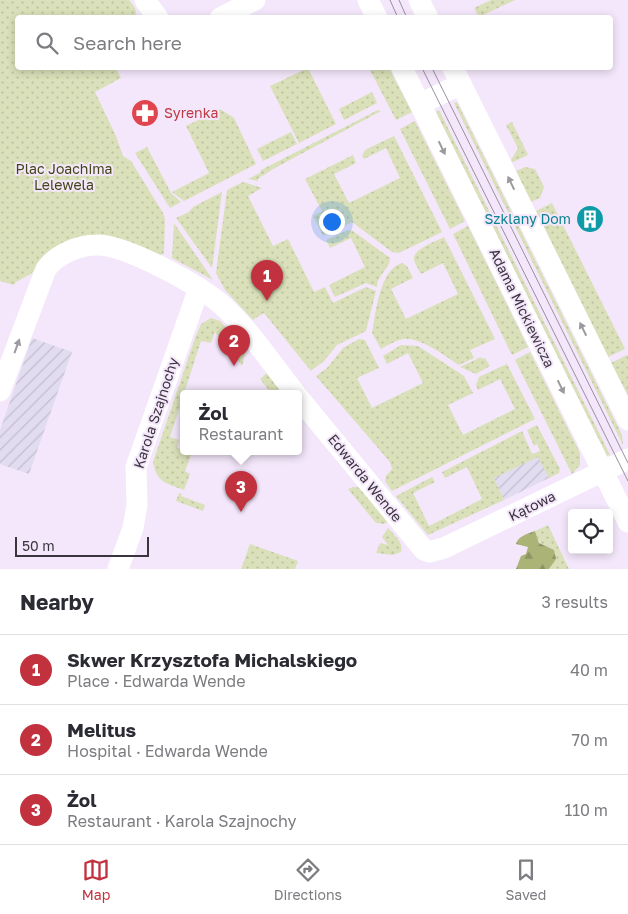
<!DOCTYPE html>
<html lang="en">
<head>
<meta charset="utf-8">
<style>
  :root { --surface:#fff; --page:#f7f7f7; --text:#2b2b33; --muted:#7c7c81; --line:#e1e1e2; --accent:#c1313e }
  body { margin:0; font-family:"Golos Text",sans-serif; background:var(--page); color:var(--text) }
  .controls { position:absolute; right:15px; bottom:15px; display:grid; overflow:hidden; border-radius:5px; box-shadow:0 2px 8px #0003 }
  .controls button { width:45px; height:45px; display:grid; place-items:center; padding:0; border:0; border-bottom:1px solid var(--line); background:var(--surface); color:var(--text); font:25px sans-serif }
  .scale { position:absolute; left:15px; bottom:12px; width:134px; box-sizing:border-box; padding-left:5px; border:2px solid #3a353c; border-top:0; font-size:14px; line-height:18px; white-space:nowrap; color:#3a353c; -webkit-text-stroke:4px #f4e7fb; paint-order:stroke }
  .you { position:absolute; left:331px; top:221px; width:18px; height:18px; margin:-12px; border:4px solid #fff; border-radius:50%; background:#1a73e8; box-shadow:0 0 0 8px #1a73e833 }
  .badge { display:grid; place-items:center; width:32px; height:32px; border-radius:50%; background:var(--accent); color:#fff; font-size:16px; font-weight:700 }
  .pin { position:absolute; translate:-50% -41px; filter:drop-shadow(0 1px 2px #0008) }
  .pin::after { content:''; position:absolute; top:26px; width:18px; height:15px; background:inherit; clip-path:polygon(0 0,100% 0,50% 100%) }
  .popup { position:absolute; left:180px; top:390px; width:122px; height:65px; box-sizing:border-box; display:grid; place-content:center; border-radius:5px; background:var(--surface); filter:drop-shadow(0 1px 4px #0005); font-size:16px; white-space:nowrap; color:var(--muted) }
  .popup b { font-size:19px; color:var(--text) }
  .popup::after { content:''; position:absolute; left:50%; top:100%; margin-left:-10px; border:10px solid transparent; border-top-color:var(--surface) }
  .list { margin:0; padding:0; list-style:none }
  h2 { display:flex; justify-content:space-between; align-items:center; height:65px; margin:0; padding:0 20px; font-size:21px }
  h2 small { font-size:16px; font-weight:400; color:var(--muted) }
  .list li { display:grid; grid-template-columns:32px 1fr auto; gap:15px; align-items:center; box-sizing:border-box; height:70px; padding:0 20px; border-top:1px solid var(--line) }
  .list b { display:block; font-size:19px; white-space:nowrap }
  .list p { margin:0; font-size:16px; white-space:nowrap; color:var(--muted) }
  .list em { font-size:16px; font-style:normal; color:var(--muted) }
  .icon { flex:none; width:28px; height:28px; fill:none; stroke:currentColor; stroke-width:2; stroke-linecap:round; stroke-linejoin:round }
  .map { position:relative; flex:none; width:628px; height:569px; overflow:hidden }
  .search { position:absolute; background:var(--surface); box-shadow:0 2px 8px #0003; left:15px; right:15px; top:15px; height:55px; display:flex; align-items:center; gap:12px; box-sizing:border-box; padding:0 18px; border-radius:5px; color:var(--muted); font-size:19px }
  .sheet { height:275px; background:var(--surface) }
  nav { display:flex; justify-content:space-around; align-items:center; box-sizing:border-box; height:70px; border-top:1px solid var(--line); background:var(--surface); font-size:14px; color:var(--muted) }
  nav a { display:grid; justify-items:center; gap:2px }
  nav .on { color:var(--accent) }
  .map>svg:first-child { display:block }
  .industrial { fill:url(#industrial-furrows) }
  .grass { fill:url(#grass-dots) }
  .forest { fill:url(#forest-firs) }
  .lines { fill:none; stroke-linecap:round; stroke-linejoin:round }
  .minor { stroke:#fff; stroke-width:21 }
  .tram { stroke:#99909d; stroke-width:1 }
  .oneway { fill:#9c9a9e }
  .labels { text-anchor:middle; stroke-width:4; stroke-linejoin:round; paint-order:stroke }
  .health-label { font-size:14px; fill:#be3a42; stroke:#f4e7fb; text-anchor:start }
  .park-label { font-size:14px; fill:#414618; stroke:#f4e7fb }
  .culture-label { font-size:14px; fill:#0d838f; stroke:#f4e7fb; text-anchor:end }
  .street-label { font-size:14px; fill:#3a353c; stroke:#f4e7fb }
</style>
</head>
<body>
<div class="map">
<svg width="628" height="569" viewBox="0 0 628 569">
  <defs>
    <pattern id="industrial-furrows" width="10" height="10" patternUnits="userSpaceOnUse" patternTransform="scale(1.25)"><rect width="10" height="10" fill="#e2dcf0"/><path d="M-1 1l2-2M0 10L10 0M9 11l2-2" fill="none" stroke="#c3bdcf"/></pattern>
    <pattern id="grass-dots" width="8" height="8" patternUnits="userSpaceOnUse" patternTransform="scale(1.25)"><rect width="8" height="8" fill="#dae0b9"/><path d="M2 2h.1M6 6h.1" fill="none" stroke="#bcc1a0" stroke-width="1.8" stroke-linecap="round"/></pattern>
    <pattern id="forest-firs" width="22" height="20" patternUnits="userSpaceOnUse" patternTransform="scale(1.25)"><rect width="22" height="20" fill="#abb476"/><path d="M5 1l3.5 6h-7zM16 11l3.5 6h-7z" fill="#8c9362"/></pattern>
  </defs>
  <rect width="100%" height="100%" fill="#f4e7fb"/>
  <g class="industrial">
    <polygon points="32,338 72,352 29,474 0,464 0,430"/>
    <polygon points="538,456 549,478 504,500 494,478"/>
  </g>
  <g class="grass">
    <polygon points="0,0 129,0 135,8 137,17 18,18 18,68 116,68 121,78 95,92 116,136 123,156 131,161 163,213 165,219 164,253 159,256 117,241 42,260 31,274 16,282 14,285 0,281"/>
    <polygon points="491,0 515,0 479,17 474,8"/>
    <polygon points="308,68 336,124 299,143 270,86"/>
    <polygon points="369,68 389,68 412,112 396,120"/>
    <polygon points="372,92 377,103 344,120 339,109"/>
    <polygon points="457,102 622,435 623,445 454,103"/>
    <polygon points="220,109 234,118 256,164 184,201 172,192 209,173 186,126"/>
    <polygon points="378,110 381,111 275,168 259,178 257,181 248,179 260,173 261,170"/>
    <polygon points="439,110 610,455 607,456 436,112"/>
    <polygon points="415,121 465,221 450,229 400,129"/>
    <polygon points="512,122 528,155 513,162 511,160 518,148 506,125"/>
    <polygon points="291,132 297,144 263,161 257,149"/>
    <polygon points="394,136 442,232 399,253 392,252 352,222 323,236 313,216 322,211 305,179 353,155 356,163 334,174 349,203 400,178 386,148 364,159 362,156 365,150"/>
    <polygon points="147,147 171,193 181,202 170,208 135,153"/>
    <polygon points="525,167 535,169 544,187 540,198 531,202 516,171"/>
    <polygon points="243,182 262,188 248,196 273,246 288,239 314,292 325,287 333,303 366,287 376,291 366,331 337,345 324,361 311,371 264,313 253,320 225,290 216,273 227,190"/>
    <polygon points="222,192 212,268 176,218 189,212 193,207"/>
    <polygon points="552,203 625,349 608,357 536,211"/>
    <polygon points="174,223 213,280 172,258"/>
    <polygon points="468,226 528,347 512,355 453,234"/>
    <path d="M 348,230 L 353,231 L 390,258 C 390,269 377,275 377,287 L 366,283 L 335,297 L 329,285 L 365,267 L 351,238 L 330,248 L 326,240 Z"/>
    <path d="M 444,237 L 495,339 L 470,350 L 474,358 L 459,365 C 445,356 419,336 403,339 C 395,341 388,345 381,349 L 372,333 C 376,313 379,270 402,263 L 407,266 L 413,278 L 391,289 L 406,319 L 458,294 L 443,263 L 421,274 C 419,270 415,264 414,260 C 412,249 437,241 444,237 Z"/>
    <path d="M 211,318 L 220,321 L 246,350 L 242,366 L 215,332 L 211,343 L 201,341 L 170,437 L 179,440 L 177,448 L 192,453 L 185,471 L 190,474 L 184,490 C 166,483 157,483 153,462 L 195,338 L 201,324 Z"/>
    <polygon points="359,339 365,340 379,368 357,378 372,408 423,383 408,353 387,364 383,356 401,345 418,346 464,376 473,393 448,405 463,435 515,409 500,379 478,390 476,385 479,377 507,364 535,419 392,491 385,481 386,476 392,469 390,462 316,376 327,368 343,348"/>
    <polygon points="530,352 580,453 580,465 572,474 515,360"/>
    <polygon points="627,355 628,356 628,396 611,363"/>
    <polygon points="481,357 482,359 485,358 490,366 476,374 460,367"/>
    <polygon points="268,372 286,393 271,393 260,379"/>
    <polygon points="537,425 560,469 559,473 549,478 538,457 494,478 504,500 428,535 396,496 432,477 435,482 413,493 429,526 482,499 467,467 445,478 442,472 522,431 532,454 540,451 537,444 534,446 527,430"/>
    <polygon points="353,487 363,488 389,521 384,524 376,523 348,489"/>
    <polygon points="179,493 182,494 181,496 205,505 203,511 176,501"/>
    <path d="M 548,525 L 569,569 L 549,569 L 552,564 L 550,548 C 539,545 538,540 535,531 Z"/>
    <path d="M 388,528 C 394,535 404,542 401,552 L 393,555 L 376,553 L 380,543 L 388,545 L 382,537 Z"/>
    <polygon points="250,544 298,561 295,569 241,569"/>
  </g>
  <path class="forest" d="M 535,531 L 539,543 L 554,550 L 556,559 L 549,569 L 516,569 L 521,556 L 526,554 L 528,547 L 516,544 C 518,536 527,534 535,531 Z"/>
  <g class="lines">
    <g class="minor">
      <polyline points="145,0 158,18"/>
      <polyline points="368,0 377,18"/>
      <polyline points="419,0 428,18"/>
      <polyline points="220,18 255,0"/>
      <polyline points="402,68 628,522"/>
      <polyline points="453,68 628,420"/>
      <polyline points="420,104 461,84"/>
      <path d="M 0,391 L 46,269 C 56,255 78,245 96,245 C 125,244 199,285 222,305 C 250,330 272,364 295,393"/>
      <polyline points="298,397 424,550 429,552 444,548 628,459"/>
      <polyline points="118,569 133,528 137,505 136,467 199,288"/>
    </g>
    <g class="tram">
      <polyline points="390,0 398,18"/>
      <polyline points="399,0 407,18"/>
      <polyline points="422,68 628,481"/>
      <polyline points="432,68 628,463"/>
    </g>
  </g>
  <defs><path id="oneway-solid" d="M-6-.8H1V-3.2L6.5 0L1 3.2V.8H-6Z" transform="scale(1.25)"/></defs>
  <g class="oneway">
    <use href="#oneway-solid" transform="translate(442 148) rotate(64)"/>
    <use href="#oneway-solid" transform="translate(511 183) rotate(-116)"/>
    <use href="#oneway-solid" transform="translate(583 329) rotate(-116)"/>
    <use href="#oneway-solid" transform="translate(17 346) rotate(-70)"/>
    <use href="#oneway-solid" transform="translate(561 387) rotate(64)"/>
  </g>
  <defs>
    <g id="pharmacy-disc" transform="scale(1.4375)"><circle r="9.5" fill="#e0444e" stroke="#f4e7fb"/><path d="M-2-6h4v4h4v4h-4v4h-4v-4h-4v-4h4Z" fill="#fff"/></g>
    <g id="building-disc" transform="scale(1.4375)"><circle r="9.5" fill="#0f9aa8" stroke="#f4e7fb"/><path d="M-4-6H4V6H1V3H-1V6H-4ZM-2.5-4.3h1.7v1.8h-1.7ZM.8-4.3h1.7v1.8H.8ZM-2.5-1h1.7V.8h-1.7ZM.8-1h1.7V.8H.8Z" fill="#fff"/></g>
  </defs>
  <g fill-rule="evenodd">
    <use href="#pharmacy-disc" x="145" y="113"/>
    <use href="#building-disc" x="590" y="219"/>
  </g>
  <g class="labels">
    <g class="health-label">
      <text x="164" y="118">Syrenka</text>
    </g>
    <g class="park-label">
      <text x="64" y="174">Plac Joachima<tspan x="64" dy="16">Lelewela</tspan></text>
    </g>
    <g class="culture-label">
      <text x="571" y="224">Szklany Dom</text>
    </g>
    <g class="street-label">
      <text transform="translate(522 308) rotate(64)" y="5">Adama Mickiewicza</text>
      <text transform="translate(156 413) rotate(-72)" y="5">Karola Szajnochy</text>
      <text transform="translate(365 478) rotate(51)" y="5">Edwarda Wende</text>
      <text transform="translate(532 506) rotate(-26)" y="5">Kątowa</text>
    </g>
  </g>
</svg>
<div class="controls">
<button><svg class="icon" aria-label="locate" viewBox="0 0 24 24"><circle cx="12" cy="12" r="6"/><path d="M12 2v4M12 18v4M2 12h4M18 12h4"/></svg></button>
</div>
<div class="scale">50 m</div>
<div class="you"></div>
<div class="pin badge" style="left:267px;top:301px">1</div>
<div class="pin badge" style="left:234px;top:366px">2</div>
<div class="pin badge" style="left:241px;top:512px">3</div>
<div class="popup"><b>Żol</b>Restaurant</div>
<div class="search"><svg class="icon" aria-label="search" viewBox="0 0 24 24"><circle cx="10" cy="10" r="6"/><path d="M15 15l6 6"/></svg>Search here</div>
</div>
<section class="sheet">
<h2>Nearby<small>3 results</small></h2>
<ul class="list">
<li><span class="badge">1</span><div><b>Skwer Krzysztofa Michalskiego</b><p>Place · Edwarda Wende</p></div><em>40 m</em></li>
<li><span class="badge">2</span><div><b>Melitus</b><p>Hospital · Edwarda Wende</p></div><em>70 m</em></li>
<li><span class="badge">3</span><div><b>Żol</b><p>Restaurant · Karola Szajnochy</p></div><em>110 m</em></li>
</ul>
</section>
<nav>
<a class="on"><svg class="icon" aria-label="map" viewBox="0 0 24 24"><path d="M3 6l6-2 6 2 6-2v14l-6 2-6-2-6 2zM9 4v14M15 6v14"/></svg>Map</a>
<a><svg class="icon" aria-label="directions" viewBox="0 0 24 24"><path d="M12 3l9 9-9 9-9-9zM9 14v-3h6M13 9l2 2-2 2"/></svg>Directions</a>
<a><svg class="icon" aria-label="saved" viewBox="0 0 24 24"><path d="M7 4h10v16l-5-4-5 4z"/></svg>Saved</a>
</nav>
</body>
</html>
